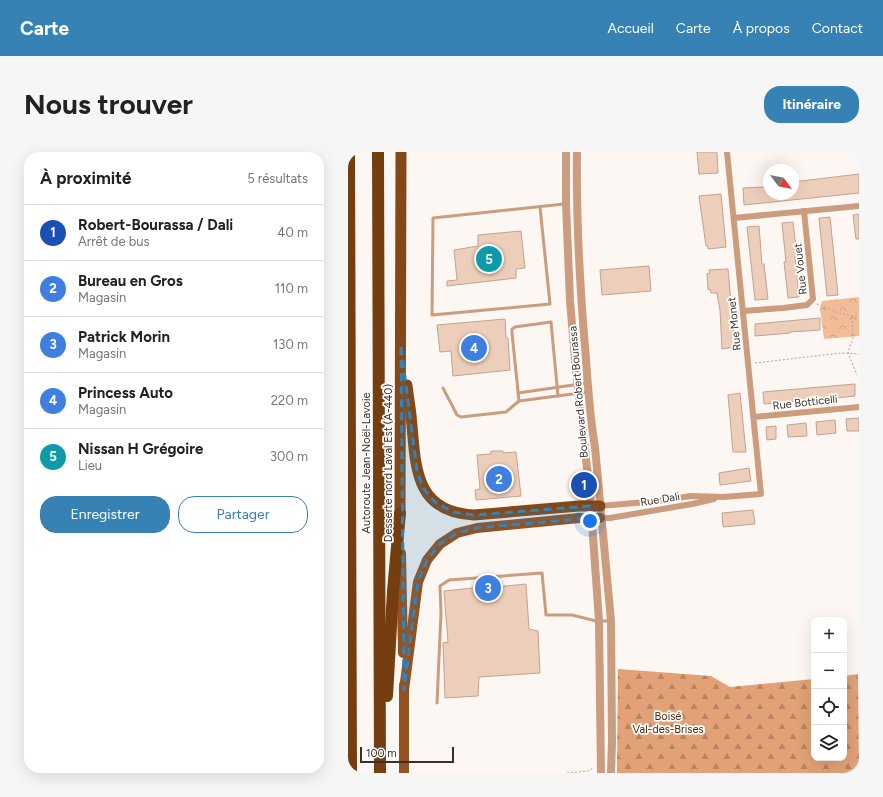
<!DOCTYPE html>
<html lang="fr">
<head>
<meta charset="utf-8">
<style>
  :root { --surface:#fff; --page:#f6f6f6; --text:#222; --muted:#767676; --line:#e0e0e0; --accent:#3782b5 }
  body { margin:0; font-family:Figtree,sans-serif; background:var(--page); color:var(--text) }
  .controls { position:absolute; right:12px; bottom:12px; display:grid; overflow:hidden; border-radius:8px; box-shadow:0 4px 16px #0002 }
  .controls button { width:36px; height:36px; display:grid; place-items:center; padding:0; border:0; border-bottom:1px solid var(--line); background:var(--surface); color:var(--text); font:20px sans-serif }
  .compass { position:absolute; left:415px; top:12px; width:36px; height:36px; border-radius:50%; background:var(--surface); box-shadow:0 4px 16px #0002; rotate:122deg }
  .scale { position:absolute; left:12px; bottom:10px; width:94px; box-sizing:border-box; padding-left:4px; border:2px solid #3b2f27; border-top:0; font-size:11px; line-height:14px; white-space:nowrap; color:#3b2f27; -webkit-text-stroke:3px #fff; paint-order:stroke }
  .you { position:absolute; left:242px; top:369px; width:14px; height:14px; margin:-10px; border:3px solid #fff; border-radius:50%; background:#1a73e8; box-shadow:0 0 0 6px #1a73e833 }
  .badge { display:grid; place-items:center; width:26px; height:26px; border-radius:50%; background:var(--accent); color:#fff; font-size:13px; font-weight:700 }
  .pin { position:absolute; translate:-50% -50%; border:2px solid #fff; box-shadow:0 1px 4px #0006 }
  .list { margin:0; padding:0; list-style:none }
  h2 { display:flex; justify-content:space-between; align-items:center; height:52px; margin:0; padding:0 16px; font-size:17px }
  h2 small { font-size:13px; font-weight:400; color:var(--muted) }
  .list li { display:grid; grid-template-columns:26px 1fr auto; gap:12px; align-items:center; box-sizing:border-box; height:56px; padding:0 16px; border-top:1px solid var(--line) }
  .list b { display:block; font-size:15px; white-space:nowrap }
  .list p { margin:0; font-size:13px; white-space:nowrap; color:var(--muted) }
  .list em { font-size:13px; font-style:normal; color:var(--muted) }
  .actions { display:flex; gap:8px; padding:12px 16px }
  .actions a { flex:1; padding:9px 0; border:1px solid var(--accent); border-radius:16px; text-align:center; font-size:14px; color:var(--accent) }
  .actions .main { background:var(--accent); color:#fff }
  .icon { flex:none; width:22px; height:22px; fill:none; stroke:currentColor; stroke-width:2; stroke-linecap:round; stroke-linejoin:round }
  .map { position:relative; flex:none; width:511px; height:621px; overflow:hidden; border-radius:16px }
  header { display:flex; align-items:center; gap:24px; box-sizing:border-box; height:56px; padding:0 20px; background:var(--accent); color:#fff }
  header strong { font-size:19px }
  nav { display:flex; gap:22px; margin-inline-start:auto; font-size:14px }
  .intro { display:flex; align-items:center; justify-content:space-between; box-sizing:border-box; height:96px; padding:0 24px }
  h1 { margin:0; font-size:28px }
  .button { padding:10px 18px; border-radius:16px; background:var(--accent); color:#fff; font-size:14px; font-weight:700 }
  main { display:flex; gap:24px; padding:0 24px }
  aside { flex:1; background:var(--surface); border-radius:16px; box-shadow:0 4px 16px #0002 }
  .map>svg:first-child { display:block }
  .forest { fill:url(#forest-firs) }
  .park { fill:url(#park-crowns) }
  .building { fill:#edceba; stroke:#c1a38f }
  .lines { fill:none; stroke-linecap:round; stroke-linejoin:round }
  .path { stroke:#ada59f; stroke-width:1; stroke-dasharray:2 2; stroke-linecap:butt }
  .service { stroke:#cb9c7d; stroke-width:3 }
  .minor { stroke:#cb9c7d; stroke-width:6 }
  .tertiary { stroke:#cb9c7d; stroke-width:8 }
  .primary { stroke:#935220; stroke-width:10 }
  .trunk { stroke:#844818; stroke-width:11 }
  .motorway { stroke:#743e11; stroke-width:12 }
  .marked { fill:#3782b5; fill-opacity:0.2; stroke:#3782b5; stroke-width:3; stroke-dasharray:8 5; stroke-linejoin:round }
  .labels { text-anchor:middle; stroke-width:3.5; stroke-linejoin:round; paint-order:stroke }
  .street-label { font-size:11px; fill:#3b2f27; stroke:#fff }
  .park-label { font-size:11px; fill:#4e2502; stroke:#fff }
</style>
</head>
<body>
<header>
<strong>Carte</strong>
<nav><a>Accueil</a><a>Carte</a><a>À propos</a><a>Contact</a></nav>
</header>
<div class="intro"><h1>Nous trouver</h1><a class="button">Itinéraire</a></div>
<main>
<aside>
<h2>À proximité<small>5 résultats</small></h2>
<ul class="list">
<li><span class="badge" style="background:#1a4fb4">1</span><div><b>Robert-Bourassa / Dali</b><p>Arrêt de bus</p></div><em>40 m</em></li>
<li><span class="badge" style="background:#3f7fe0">2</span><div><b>Bureau en Gros</b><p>Magasin</p></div><em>110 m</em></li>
<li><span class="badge" style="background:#3f7fe0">3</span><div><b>Patrick Morin</b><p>Magasin</p></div><em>130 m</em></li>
<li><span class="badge" style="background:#3f7fe0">4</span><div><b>Princess Auto</b><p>Magasin</p></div><em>220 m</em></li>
<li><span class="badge" style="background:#0f9aa8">5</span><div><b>Nissan H Grégoire</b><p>Lieu</p></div><em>300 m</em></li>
</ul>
<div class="actions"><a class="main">Enregistrer</a><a>Partager</a></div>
</aside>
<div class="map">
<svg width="511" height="621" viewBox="0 0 511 621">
  <defs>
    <pattern id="forest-firs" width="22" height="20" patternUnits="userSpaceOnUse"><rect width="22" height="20" fill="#e2a176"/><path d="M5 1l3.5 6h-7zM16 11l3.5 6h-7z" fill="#b88461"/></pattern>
    <pattern id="park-crowns" width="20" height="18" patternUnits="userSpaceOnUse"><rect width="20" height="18" fill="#f3bc99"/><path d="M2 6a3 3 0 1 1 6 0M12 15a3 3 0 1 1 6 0" fill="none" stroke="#d1a284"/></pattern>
  </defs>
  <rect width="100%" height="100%" fill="#fdf7f3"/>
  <polygon class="forest" points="270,517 363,524 382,535 466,527 466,606 496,606 496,524 510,522 511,621 269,621"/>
  <polygon class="park" points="511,145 511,184 476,187 472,157 474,149"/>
  <g class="building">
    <polygon points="349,0 369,0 370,21 351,22"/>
    <polygon points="511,22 511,41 396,53 395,36 416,35 416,33 421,32 421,42 445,42 445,30"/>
    <polygon points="373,42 378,95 360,97 360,94 358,94 351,44"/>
    <polygon points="511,62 511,87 508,87 505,63"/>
    <polygon points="482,65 490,143 479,144 471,66"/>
    <polygon points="445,70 449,104 447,104 451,145 440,146 436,110 438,110 434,71"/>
    <polygon points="411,74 414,112 416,112 420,147 407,148 399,75"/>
    <polygon points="173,79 177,116 168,117 168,126 99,134 99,129 109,128 106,98 130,94 130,83"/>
    <polygon points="301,114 303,139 254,143 252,118"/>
    <polygon points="380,117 387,195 374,197 372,158 369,141 363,141 362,137 360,138 359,122 362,121 361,118"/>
    <polygon points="472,166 472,178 442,180 442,181 407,184 407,172"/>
    <polygon points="157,167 158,186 160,186 162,218 105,224 103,199 92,200 89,173"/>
    <polygon points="507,232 507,244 461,249 461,248 416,252 415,240"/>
    <polygon points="392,241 398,300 385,300 380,243"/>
    <polygon points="511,266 511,279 499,279 498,267"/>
    <polygon points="487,268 488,281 469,283 468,270"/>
    <polygon points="458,271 459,284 440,285 439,273"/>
    <polygon points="428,274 428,287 419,288 418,275"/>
    <polygon points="143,299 155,299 155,301 168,300 173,344 128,348 127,338 132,337 129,303 143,302"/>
    <polygon points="401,316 403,329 372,333 371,321"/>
    <polygon points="405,358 407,372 375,375 374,361"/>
    <polygon points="147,432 148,435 178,432 181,477 190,479 192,521 131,525 130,544 97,546 95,491 100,490 96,439 134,435 134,433"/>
  </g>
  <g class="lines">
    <g class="path">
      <path d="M 469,152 C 482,157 496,165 511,164"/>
      <polyline points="504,165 505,187 501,197 500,201 509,223"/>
      <polyline points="407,211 493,201 511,202"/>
      <polyline points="219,621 240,619 245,616"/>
    </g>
    <g class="service">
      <polyline points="192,55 202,152 84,163 85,66 216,52"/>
      <polyline points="95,236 109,263 113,265 158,260 171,249 240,240"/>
      <polyline points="170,241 239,231"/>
      <polyline points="171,249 164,181 164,177 167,175 203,170 210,244"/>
      <polyline points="89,551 93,461 92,434 101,428 194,421 198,463 224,463 248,469 263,469"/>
    </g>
    <g class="minor">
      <polyline points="386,66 511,54"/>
      <polyline points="395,159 435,156 459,153 465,147 456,59"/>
      <polyline points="406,265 511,255"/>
      <polyline points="252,354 310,349 343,344 375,345 413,342 379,0"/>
      <polyline points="252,366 262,366 344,352 366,347"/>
    </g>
    <g class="tertiary">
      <polyline points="218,0 218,52 222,149 228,219 242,342 251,469 253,621"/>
      <path d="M 229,0 C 228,69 232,138 238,207 C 240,237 242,266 247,295 L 263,469 L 264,590 L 263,621"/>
    </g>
    <g class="primary">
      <polyline points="53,401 55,501"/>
      <polyline points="56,533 56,621"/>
      <polyline points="56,538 70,430 79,408 92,392 109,381 129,376 231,366 252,366"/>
    </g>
    <g class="trunk">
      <path d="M 59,233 C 60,243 62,253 63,263 C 68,311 64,360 126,363 L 231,354 L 252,354"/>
      <polyline points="52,361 53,0"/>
    </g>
    <g class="motorway">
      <polyline points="1,0 3,621"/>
      <polyline points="30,0 32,621"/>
      <polyline points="39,544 45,439 52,361"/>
    </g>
  </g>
  <path class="marked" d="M 53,195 L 69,318 L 75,336 L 87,350 L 105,360 L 126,363 L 242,354 L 243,366 L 129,376 L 109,381 L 92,392 L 79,408 L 70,430 L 56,538 Z"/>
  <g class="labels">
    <g class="street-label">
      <text transform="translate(452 117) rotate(-96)" y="4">Rue Vouet</text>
      <text transform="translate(386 172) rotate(-96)" y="4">Rue Monet</text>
      <text transform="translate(230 240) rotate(-95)" y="4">Boulevard Robert Bourassa</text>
      <text transform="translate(457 250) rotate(-6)" y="4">Rue Botticelli</text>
      <text transform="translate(18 311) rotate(-90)" y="4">Autoroute Jean-Noël-Lavoie</text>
      <text transform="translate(40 311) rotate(-90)" y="4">Desserte nord Laval Est (A-440)</text>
      <text transform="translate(312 347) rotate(-9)" y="4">Rue Dali</text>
    </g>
    <g class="park-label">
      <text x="320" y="568">Boisé<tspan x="320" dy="13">Val-des-Brises</tspan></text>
    </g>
  </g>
</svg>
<div class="controls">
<button>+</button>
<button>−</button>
<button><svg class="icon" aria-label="locate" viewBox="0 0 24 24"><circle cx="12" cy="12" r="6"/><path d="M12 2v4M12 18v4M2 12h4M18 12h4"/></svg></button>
<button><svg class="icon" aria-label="layers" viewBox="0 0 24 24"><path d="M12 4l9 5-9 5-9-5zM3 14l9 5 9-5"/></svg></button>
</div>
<svg class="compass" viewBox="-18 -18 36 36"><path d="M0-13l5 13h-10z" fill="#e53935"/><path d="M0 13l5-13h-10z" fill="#767676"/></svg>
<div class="scale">100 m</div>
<div class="you"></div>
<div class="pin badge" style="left:236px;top:333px;background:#1a4fb4">1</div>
<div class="pin badge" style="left:151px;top:327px;background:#3f7fe0">2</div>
<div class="pin badge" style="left:140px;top:436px;background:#3f7fe0">3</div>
<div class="pin badge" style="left:126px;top:196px;background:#3f7fe0">4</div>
<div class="pin badge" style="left:141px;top:107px;background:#0f9aa8">5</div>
</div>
</main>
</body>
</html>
